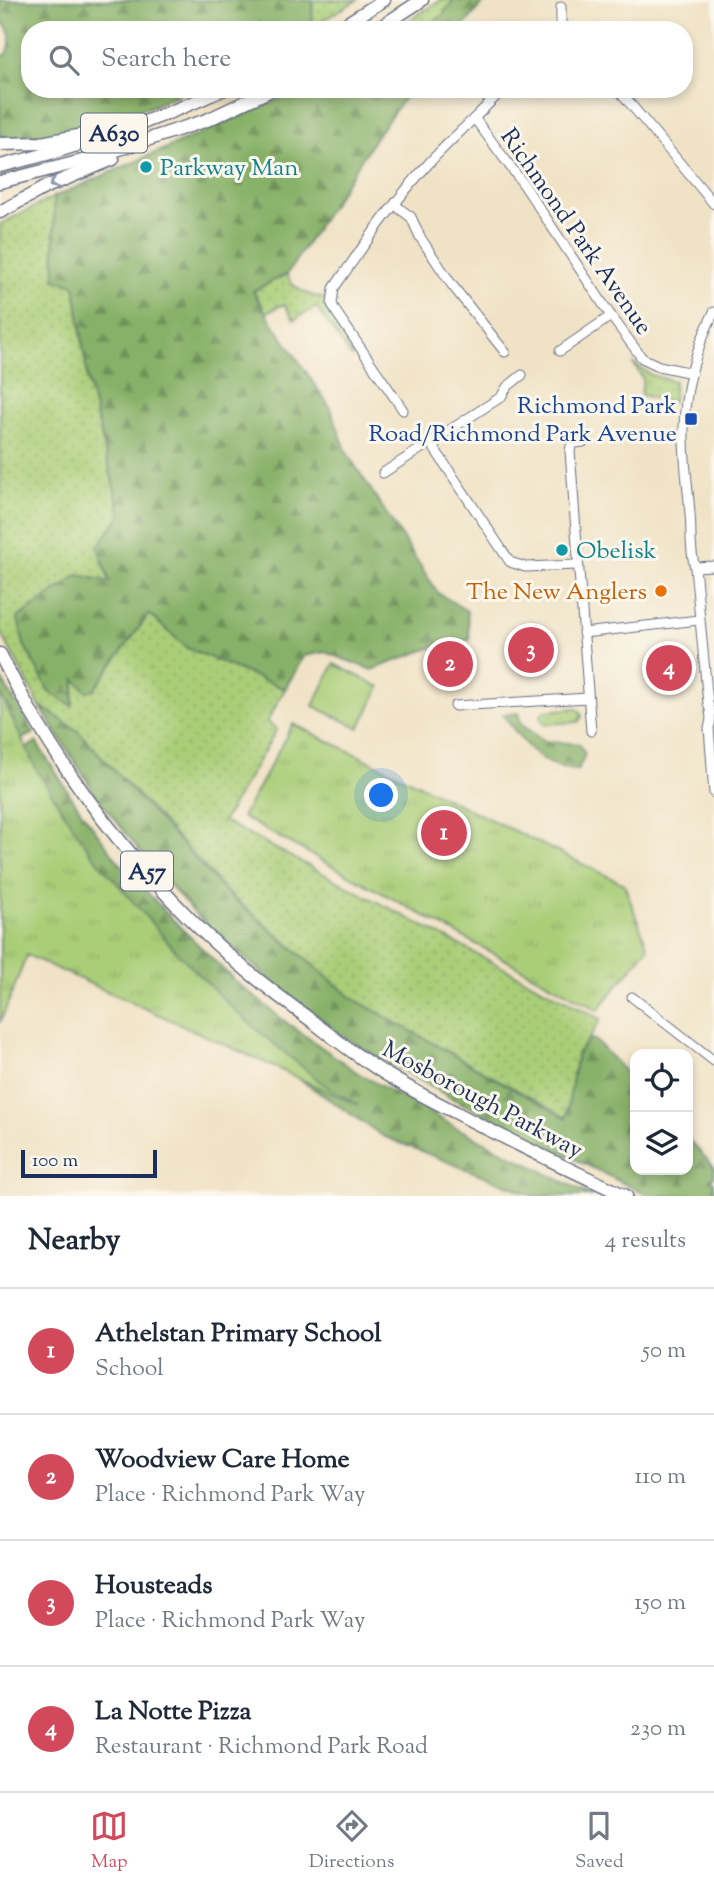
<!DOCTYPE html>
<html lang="en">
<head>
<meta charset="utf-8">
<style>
  :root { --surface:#fff; --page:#f6f6f7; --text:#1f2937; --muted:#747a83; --line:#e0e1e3; --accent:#d1495b }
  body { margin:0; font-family:"Sorts Mill Goudy",serif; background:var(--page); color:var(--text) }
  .controls { position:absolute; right:21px; bottom:21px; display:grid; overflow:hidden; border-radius:14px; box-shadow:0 4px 10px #0003 }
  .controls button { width:63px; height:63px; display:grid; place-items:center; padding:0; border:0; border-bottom:2px solid var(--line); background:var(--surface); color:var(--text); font:35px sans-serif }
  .scale { position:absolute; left:21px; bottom:18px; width:136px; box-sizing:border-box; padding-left:7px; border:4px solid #1b2f5e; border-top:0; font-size:19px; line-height:24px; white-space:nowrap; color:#1b2f5e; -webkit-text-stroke:5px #fbf7ec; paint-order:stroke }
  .you { position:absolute; left:382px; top:796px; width:24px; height:24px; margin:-18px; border:5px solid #fff; border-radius:50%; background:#1a73e8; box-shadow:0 0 0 10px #1a73e833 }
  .badge { display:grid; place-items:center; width:46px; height:46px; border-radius:50%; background:var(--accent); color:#fff; font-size:23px; font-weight:700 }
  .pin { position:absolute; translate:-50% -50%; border:4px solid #fff; box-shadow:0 2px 7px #0006 }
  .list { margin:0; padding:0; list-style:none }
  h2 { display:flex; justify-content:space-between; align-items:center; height:91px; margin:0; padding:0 28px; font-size:30px }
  h2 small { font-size:23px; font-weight:400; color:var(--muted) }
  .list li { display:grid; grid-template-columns:46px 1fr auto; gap:21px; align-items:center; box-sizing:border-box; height:126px; padding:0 28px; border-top:2px solid var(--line) }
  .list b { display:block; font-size:26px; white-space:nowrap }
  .list p { margin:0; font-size:23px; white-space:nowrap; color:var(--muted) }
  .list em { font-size:23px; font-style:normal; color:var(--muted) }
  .icon { flex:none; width:38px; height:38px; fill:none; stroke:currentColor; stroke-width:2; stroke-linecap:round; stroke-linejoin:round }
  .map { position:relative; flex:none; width:714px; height:1196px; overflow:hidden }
  .search { position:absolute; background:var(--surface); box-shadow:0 4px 10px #0003; left:21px; right:21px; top:21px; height:77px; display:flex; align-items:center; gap:18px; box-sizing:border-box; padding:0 24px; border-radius:28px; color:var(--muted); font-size:26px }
  .sheet { height:595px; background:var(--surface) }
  nav { display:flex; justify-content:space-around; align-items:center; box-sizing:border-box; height:98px; border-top:2px solid var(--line); background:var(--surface); font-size:19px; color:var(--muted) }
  nav a { display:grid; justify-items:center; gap:4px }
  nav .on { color:var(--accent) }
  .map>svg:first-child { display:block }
  .grass { fill:url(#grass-dots); stroke:#627e6b; stroke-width:2 }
  .forest { fill:url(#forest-firs); stroke:#517063; stroke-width:2 }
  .park { fill:url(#park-tufts); stroke:#627e6b; stroke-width:2 }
  .pitch { fill:#aace78; stroke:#627e6b; stroke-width:2 }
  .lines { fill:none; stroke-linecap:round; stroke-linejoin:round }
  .minor-casing { stroke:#666e82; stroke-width:11 }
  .highway-casing { stroke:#666e82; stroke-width:15 }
  .minor { stroke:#fff; stroke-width:9 }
  .highway { stroke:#fff; stroke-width:12 }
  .oneway { stroke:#8d97ae }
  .culture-dot { fill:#0f9aa8; stroke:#fbf7ec; stroke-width:2.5 }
  .transit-dot { fill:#1a4fb4; stroke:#fbf7ec; stroke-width:2.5 }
  .food-dot { fill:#e8710a; stroke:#fbf7ec; stroke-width:2.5 }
  .labels { text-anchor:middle; stroke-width:6; stroke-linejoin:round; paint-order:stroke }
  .shield { fill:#fbf7ec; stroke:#5e6b89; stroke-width:2 }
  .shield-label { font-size:23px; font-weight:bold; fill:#1b2f5e }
  .culture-label { font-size:24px; fill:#0d838f; stroke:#fbf7ec; text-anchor:start }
  .street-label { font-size:24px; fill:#1b2f5e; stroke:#fbf7ec }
  .transit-label { font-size:24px; fill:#164399; stroke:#fbf7ec; text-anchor:end }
  .food-label { font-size:24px; fill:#c56008; stroke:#fbf7ec; text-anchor:end }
</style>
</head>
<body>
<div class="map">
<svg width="714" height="1196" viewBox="0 0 714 1196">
  <defs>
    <pattern id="grass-dots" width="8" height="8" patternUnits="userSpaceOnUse" patternTransform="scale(1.75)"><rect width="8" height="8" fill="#aace78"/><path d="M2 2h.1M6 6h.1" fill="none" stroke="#92b16a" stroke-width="1.8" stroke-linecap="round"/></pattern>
    <pattern id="forest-firs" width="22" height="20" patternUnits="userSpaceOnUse" patternTransform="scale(1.75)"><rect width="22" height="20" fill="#87b168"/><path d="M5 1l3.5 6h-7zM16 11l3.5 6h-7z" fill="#6e9059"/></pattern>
    <pattern id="park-tufts" width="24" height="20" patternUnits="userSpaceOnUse" patternTransform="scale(1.75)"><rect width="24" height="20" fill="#aace78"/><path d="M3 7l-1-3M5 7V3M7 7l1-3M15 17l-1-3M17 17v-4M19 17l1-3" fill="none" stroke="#92b16a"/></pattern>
  </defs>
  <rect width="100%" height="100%" fill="#fbf7ec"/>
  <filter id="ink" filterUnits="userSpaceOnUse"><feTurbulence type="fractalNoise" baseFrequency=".0143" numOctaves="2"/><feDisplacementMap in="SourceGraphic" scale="14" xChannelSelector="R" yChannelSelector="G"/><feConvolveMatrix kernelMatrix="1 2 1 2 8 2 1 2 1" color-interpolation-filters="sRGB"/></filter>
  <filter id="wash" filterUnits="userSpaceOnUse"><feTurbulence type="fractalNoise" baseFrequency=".00686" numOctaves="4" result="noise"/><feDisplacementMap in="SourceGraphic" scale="28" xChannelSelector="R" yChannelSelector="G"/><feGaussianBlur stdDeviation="1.57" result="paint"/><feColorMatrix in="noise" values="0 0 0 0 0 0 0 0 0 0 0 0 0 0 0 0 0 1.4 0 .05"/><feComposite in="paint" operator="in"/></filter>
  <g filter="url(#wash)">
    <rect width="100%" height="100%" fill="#f0e2c5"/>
    <g class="grass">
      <polygon points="312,0 357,0 312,27"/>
      <polygon points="440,0 454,0 442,16 422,30 395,30"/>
      <polygon points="54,197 55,279 75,285 88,382 121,515 98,547 110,582 78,575 19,618 24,645 72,706 75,678 94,690 149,614 187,648 285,689 267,722 277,729 223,821 601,1019 589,1039 577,1054 567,1118 352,998 228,893 78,731 39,705 0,630 0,224"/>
      <path d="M 287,274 C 291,290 311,296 326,299 L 327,305 L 354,344 L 354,353 L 352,357 L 316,307 L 294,320 L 284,304 L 266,313 L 253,290 Z"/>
      <polygon points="633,363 651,375 674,381 673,402 641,395 643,379"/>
      <polygon points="575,708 580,711 582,717 578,722 545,724 541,719 541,714 545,711"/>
    </g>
    <g class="forest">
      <path d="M 0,0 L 313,0 L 312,27 L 308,30 L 30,30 L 30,89 L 189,89 L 153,106 L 55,133 L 21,138 L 0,136 L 0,57 L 7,54 C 12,41 12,30 0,20 Z"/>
      <polygon points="454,0 486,0 460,30 422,30 442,16"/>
      <polygon points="303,89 411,89 377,135 287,274 253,291 266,313 330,407 347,453 438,593 467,611 470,640 446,642 372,670 325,652 304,656 285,689 187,648 149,614 94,690 86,691 75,679 72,706 49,691 24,645 18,618 78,575 110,582 98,547 121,515 88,382 75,285 55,279 54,197"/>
      <polygon points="0,677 34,733 15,742 0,710"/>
      <polygon points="39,705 78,731 228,894 352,998 566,1118 577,1054 589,1039 595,1040 635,1082 635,1170 688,1170 688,1139 714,1167 714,1176 710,1180 714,1182 714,1196 649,1196 448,1096 347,1039 271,981 199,918 148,861 97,797"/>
      <path d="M 518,713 L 521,724 L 543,741 L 579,744 L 585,754 L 578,770 C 541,769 523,743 503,715 Z"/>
      <polygon points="36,742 81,811 118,861 173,920 234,980 287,1023 358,1073 457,1128 592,1196 534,1196 383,1136 252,1047 192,993 17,754"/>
    </g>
    <g class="park">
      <polygon points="0,693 37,771 89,851 174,949 227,1003 262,1034 323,1084 358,1105 27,955 0,1023"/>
      <polygon points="293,724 624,884 648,948 598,1010 242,817"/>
    </g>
    <polygon class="pitch" points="334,664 380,687 359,728 313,706"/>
  </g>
  <g filter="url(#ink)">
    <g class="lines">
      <g class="minor-casing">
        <g id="minor">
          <polyline points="561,30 561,7"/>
          <polyline points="618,89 714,204"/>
          <polyline points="475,119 524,185 611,316 642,358 659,366 692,373"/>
          <polyline points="396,204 400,209 411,217 420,237 452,285 505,352"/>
          <path d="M 714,312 C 696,348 685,387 684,427 C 683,456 688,485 690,514 C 692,532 689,549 695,567 L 708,703 C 711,711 712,720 709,728 L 714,793"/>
          <polyline points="560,351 611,316"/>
          <path d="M 403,410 L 336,312 L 332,304 L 334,288 C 364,245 395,200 430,162 C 453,137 480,114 503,89"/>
          <polyline points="430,442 510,562 525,567 577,565"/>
          <polyline points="583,442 575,443 571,446 570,451 591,731"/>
          <polyline points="383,473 501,397 507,387 522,375"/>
          <polyline points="695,567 714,566"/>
          <polyline points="583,633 699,620"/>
          <polyline points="455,706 588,698"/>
          <polyline points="632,997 714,1061"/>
        </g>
      </g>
      <g class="highway-casing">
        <g id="highway">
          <polyline points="336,30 384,0"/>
          <polyline points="376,30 422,0"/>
          <polyline points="0,144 41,143 83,135"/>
          <path d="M 0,166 C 77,148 152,122 224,89"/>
          <polyline points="0,182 86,160 207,120 273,89"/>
          <polyline points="0,212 46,187 113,159"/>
          <path d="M 0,654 C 48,752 114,842 191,920 C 227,956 267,988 308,1018 C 329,1034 350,1051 372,1065 C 398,1083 427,1098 455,1112 C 511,1142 568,1169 626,1196"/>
        </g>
      </g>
      <use href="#minor" class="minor"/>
      <use href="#highway" class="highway"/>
    </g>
    <defs><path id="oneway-chevron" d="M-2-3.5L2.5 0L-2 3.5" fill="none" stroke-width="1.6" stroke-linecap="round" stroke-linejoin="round" transform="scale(1.75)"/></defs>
    <use class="oneway" href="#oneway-chevron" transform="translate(54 184) rotate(155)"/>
  </g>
  <g class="culture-dot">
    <circle cx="146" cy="167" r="7"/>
    <circle cx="562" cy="550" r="7"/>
  </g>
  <rect class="transit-dot" x="684" y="412" width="14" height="14" rx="3.5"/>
  <circle class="food-dot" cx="661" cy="591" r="7"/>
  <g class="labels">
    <g class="shield">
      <rect x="81" y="113.5" width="66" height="39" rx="5"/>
      <rect x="121" y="851.5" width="52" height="39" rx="5"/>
    </g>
    <g class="shield-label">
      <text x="114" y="141">A630</text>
      <text x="147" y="879">A57</text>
    </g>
    <g class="culture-label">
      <text x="160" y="175">Parkway Man</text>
      <text x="576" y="558">Obelisk</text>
    </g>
    <g class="street-label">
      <text transform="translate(577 231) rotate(55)" y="8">Richmond Park Avenue</text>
      <text transform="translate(483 1099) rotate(28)" y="8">Mosborough Parkway</text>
    </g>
    <g class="transit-label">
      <text x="677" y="413">Richmond Park<tspan x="677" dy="28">Road/Richmond Park Avenue</tspan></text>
    </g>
    <g class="food-label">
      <text x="647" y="599">The New Anglers</text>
    </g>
  </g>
</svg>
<div class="controls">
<button><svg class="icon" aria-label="locate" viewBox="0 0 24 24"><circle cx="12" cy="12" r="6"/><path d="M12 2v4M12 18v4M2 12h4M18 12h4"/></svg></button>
<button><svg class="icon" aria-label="layers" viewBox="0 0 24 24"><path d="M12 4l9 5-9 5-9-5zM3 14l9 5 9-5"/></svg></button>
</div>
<div class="scale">100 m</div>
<div class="you"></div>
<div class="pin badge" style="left:444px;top:833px">1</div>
<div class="pin badge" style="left:450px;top:664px">2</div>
<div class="pin badge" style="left:531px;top:650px">3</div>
<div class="pin badge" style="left:669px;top:668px">4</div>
<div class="search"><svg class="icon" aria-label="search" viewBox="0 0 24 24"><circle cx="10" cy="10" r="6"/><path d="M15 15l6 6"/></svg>Search here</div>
</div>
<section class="sheet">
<h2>Nearby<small>4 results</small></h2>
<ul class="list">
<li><span class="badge">1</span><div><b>Athelstan Primary School</b><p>School</p></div><em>50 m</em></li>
<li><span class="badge">2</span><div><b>Woodview Care Home</b><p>Place · Richmond Park Way</p></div><em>110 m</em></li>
<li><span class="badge">3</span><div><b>Housteads</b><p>Place · Richmond Park Way</p></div><em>150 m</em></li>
<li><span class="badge">4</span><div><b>La Notte Pizza</b><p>Restaurant · Richmond Park Road</p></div><em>230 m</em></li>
</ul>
</section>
<nav>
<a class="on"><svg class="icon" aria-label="map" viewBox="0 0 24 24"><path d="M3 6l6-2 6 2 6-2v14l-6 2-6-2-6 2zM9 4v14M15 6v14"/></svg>Map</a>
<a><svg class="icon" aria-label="directions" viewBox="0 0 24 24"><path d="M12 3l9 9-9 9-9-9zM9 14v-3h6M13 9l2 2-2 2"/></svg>Directions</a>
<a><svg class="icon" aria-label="saved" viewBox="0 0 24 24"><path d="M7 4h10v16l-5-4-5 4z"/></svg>Saved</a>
</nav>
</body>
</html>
